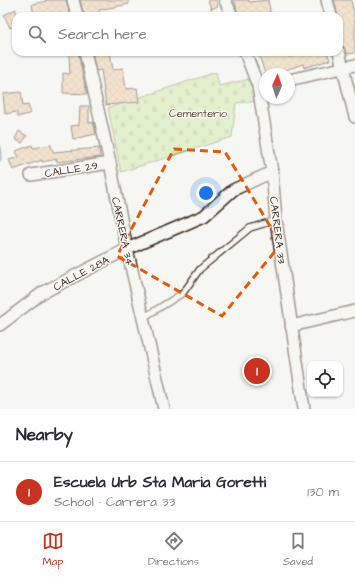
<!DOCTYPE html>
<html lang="en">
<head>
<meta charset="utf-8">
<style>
  :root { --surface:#fff; --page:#f2f2f3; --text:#2b2b33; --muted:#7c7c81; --line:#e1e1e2; --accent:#c8321e }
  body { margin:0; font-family:"Architects Daughter",sans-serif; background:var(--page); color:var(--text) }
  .controls { position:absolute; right:12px; bottom:12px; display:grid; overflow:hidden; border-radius:8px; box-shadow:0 1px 3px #0004 }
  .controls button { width:36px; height:36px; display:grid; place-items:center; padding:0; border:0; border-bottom:1px solid var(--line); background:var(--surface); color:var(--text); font:20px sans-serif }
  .compass { position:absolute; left:259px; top:68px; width:36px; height:36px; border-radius:50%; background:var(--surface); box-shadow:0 1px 3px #0004; rotate:3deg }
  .you { position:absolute; left:206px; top:193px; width:14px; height:14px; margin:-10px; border:3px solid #fff; border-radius:50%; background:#1a73e8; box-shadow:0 0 0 6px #1a73e833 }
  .badge { display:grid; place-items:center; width:26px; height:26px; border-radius:50%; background:var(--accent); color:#fff; font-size:13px; font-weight:700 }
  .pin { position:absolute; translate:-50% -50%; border:2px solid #fff; box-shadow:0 1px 4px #0006 }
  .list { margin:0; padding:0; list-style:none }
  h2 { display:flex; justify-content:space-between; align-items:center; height:52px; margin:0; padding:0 16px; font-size:17px }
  h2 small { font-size:13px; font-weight:400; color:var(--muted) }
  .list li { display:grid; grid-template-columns:26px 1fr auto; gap:12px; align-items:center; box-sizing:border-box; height:60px; padding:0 16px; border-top:1px solid var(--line) }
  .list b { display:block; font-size:15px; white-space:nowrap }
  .list p { margin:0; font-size:13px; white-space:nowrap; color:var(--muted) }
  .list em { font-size:13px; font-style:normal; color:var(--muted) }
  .icon { flex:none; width:22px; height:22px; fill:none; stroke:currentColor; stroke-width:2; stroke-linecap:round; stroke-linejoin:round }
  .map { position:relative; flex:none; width:355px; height:409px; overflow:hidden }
  .search { position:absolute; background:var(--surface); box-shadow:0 1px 3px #0004; left:12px; right:12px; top:12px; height:44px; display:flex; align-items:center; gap:10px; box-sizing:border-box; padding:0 14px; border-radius:12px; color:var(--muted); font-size:15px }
  .sheet { height:112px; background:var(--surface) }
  nav { display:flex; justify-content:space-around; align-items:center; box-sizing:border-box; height:56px; border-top:1px solid var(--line); background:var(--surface); font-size:11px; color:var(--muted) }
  nav a { display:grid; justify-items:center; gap:2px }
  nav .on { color:var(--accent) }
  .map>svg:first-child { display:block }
  .cemetery { fill:url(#cemetery-stones); stroke:#838a60 }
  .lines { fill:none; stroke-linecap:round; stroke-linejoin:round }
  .stream { stroke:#6d959b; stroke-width:3 }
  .building { fill:url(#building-cross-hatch); stroke:#3b2a1e }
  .lane-casing { stroke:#3b2a1e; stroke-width:8 }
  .street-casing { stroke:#3b2a1e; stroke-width:14 }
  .lane { stroke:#f6f6f2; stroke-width:5.5 }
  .street { stroke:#f6f6f2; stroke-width:11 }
  .marked { fill:none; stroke:#e8590c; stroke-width:3; stroke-dasharray:8 5; stroke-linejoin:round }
  .labels { text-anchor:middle; stroke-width:3; stroke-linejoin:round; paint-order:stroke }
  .park-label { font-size:11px; fill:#585038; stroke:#f6f6f2 }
  .street-label { font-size:11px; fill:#3b2a1e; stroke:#f6f6f2 }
</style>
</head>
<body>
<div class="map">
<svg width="355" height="409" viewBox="0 0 355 409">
  <defs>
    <pattern id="cemetery-stones" width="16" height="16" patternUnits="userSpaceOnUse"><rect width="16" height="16" fill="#cbe9a1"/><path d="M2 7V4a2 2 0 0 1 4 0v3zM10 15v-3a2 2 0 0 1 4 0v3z" fill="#afc88a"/></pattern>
    <pattern id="building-cross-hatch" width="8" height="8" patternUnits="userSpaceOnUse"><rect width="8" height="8" fill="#efcba0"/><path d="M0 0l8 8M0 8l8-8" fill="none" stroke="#ceae89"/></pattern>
  </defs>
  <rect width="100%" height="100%" fill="#f6f6f2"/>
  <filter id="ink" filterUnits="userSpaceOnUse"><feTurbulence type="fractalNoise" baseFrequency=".025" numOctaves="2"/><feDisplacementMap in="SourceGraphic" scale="8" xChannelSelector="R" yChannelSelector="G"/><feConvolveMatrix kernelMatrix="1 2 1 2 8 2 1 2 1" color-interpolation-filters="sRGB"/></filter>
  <g filter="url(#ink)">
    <polygon class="cemetery" points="216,72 219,86 250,79 260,101 236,103 232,137 121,172 108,108"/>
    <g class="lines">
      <polyline class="stream" points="0,147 0,160"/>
    </g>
    <g class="building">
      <polygon points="45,0 66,0 70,16 34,16 32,4 46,1"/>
      <polygon points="80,0 128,0 129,4 99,10 100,16 84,16"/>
      <polygon points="208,0 216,0 218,6 211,9"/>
      <polygon points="234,0 249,0 249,2 268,0 271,16 239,16"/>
      <polygon points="334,0 351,0 355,18 355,53 347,54 344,47 342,46 339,16 338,16"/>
      <polygon points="16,9 16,25 10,28 4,15"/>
      <polygon points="92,52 110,52 113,70 123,68 126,89 137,88 139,102 106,105 101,70 96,71"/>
      <polygon points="258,52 288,52 289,57 309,52 327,52 330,60 304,68 303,64 274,74 265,74"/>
      <polygon points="78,53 87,94 63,93 63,73 70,74 69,54"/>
      <polygon points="21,92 23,106 28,105 31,113 18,117 16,112 5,114 3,94"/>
      <polygon points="80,106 89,106 89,123 93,122 96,134 73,139 71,126 79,125"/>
      <polygon points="19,131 27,136 22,143 15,139"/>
      <polygon points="32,145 33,148 51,145 53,152 99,148 100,157 57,162 57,159 42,162 42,160 13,170 9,160 19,157 16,151"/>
    </g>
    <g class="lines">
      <g class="lane-casing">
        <polyline id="lane" points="143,318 183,293 200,269 250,228 276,220"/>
      </g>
      <g class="street-casing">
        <g id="street">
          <polyline points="73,0 77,16"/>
          <polyline points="225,0 232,16"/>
          <polyline points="327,0 331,16"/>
          <polyline points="85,52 110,163 127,249 164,409"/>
          <polyline points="245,52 258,86 272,172 276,220 304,409"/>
          <polyline points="339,52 355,117"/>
          <polyline points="289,80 355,65"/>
          <polyline points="31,175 110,163"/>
          <polyline points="0,325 42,293 127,249 204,216 233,190 272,172"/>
          <polyline points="291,326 355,311"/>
        </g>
      </g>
      <use href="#lane" class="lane"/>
      <use href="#street" class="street"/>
    </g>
  </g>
  <path d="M0 0H355V409H0ZM 174,149 L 225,152 L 281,244 L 222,316 L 117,256 Z" fill="#f6f6f2" fill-opacity=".55" fill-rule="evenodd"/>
  <path class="marked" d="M 174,149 L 225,152 L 281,244 L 222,316 L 117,256 Z"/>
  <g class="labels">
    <g class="park-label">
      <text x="198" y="117">Cementerio</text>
    </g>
    <g class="street-label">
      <text transform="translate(71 169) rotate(-9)" y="4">CALLE 29</text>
      <text transform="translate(278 230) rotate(83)" y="4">CARRERA 33</text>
      <text transform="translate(123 231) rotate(78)" y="4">CARRERA 34</text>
      <text transform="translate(81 273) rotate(-28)" y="4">CALLE 28A</text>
    </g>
  </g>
</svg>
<div class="controls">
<button><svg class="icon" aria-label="locate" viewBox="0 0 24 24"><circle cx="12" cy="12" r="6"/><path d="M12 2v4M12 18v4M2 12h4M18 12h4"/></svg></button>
</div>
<svg class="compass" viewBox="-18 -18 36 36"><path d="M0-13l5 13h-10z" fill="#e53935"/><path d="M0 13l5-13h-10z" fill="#7c7c81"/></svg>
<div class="you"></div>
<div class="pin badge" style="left:257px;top:371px">1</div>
<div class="search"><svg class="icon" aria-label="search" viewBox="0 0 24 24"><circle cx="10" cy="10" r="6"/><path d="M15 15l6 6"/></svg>Search here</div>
</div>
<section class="sheet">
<h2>Nearby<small></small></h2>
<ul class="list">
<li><span class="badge">1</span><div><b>Escuela Urb Sta Maria Goretti</b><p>School · Carrera 33</p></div><em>130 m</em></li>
</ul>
</section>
<nav>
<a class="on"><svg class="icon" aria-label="map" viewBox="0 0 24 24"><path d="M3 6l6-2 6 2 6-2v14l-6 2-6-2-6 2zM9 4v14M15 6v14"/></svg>Map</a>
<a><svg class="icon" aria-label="directions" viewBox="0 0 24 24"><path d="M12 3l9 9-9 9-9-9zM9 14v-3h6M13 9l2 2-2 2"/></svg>Directions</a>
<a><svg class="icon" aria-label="saved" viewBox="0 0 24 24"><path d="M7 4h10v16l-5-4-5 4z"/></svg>Saved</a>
</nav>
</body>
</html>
